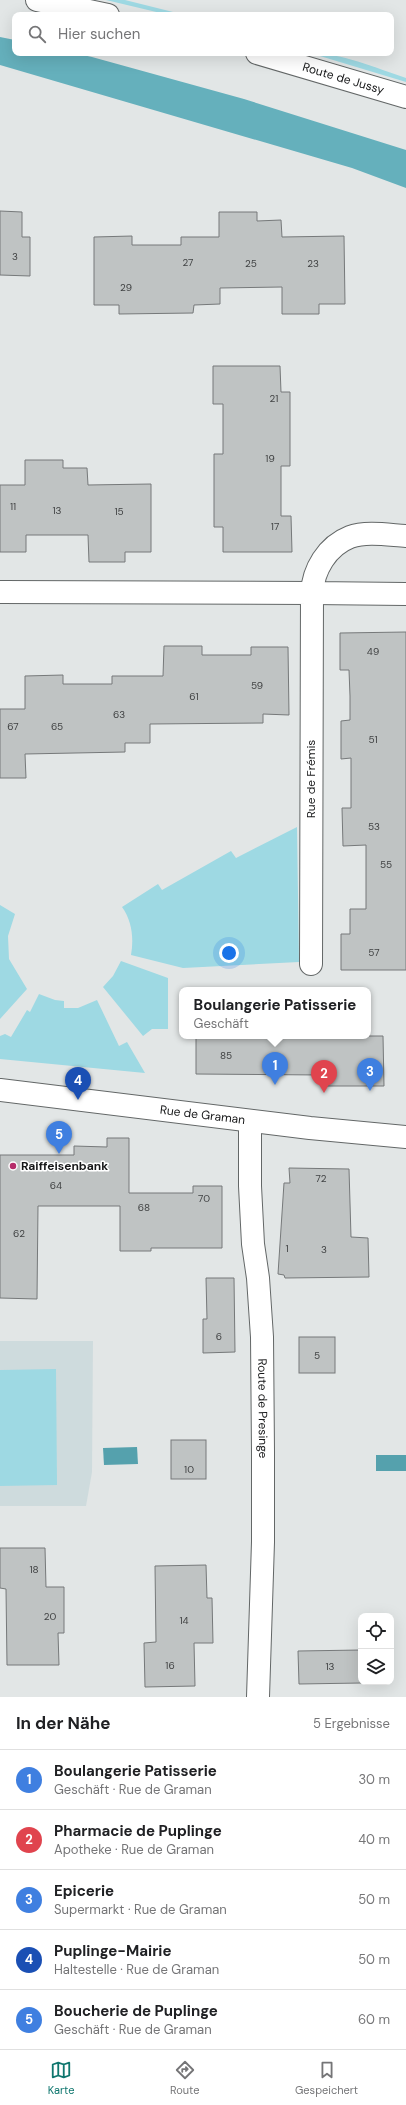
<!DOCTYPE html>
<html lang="de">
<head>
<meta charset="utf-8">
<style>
  :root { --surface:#fff; --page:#f2f2f2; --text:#202124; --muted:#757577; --line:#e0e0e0; --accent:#0f766e }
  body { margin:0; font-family:"DM Sans",sans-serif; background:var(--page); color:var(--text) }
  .controls { position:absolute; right:12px; bottom:12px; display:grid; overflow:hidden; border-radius:8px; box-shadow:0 4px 16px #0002 }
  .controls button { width:36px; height:36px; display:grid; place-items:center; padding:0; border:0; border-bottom:1px solid var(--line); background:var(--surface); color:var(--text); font:20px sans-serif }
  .you { position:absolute; left:229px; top:953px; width:14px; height:14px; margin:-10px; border:3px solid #fff; border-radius:50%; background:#1a73e8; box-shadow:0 0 0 6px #1a73e833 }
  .badge { display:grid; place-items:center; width:26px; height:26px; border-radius:50%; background:var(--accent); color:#fff; font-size:13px; font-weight:700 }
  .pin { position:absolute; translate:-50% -33px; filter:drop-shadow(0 1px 2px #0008) }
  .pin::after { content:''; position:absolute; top:21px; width:14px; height:12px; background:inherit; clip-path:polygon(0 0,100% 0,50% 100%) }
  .popup { position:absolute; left:179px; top:987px; width:192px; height:52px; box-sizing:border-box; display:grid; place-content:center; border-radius:8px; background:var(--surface); filter:drop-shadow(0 1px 3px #0005); font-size:13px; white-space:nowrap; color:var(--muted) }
  .popup b { font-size:15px; color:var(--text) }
  .popup::after { content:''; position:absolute; left:50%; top:100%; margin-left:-8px; border:8px solid transparent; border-top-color:var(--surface) }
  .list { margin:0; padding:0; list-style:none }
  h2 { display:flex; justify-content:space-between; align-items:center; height:52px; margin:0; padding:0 16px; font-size:17px }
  h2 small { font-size:13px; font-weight:400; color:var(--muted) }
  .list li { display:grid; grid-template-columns:26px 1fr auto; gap:12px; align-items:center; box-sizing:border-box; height:60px; padding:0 16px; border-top:1px solid var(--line) }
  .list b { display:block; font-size:15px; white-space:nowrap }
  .list p { margin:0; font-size:13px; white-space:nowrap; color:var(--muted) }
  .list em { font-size:13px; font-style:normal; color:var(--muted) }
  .icon { flex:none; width:22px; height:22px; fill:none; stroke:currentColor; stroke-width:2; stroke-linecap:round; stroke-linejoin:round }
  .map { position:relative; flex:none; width:406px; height:1697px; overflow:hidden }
  .search { position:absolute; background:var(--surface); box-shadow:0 4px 16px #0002; left:12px; right:12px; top:12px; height:44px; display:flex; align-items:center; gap:10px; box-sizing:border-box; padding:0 14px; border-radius:8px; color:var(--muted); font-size:15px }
  .sheet { height:352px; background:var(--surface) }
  nav { display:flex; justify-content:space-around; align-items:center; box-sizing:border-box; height:56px; border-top:1px solid var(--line); background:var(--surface); font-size:11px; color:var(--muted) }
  nav a { display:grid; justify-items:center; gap:2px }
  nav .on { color:var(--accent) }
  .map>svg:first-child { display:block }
  .built { fill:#cedbdd }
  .green { fill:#9ed9e3 }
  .forest { fill:#65b0bc }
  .water { fill:#55a1ad }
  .building { fill:#bfc3c3; stroke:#76797a }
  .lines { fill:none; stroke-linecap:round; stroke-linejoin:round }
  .street-casing { stroke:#636767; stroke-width:24 }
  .secondary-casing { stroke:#636767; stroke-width:24 }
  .street { stroke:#fff; stroke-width:22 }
  .secondary { stroke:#fff; stroke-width:22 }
  .poi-dot { fill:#b62c6a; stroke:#fff; stroke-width:1.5 }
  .labels { text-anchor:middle; stroke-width:3; stroke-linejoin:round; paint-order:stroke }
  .number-label { font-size:10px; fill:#404243 }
  .street-label { font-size:12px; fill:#161718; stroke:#fff }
  .poi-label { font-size:12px; font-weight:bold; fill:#161718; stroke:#fff; text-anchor:start }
</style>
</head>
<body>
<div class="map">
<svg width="406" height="1697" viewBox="0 0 406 1697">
  <rect width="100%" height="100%" fill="#e2e6e6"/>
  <polygon class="built" points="0,1341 93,1341 92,1472 86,1506 0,1506"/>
  <g class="green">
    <polygon points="106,0 125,0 185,15 169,15"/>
    <path d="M 310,53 C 342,53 376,68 406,78 L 406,82 Z"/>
    <path d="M 297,827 L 299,962 L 183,968 L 131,955 C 134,938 132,921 122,907 L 158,884 L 162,890 L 231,851 L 236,858 Z"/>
    <polygon points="0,905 15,914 8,936 9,959 27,989 0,1019"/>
    <polygon points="121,961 168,978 168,1029 152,1029 143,1036 103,987 113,976"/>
    <polygon points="39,994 55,1000 64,1001 64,1008 78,1008 97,1000 119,1046 127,1042 145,1073 0,1059 0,1036 5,1034 11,1037 27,1010 30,1012"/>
    <polygon points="56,1369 57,1485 0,1486 0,1370"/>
  </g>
  <polygon class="forest" points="0,37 15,40 15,53 74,53 92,57 244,99 406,150 406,188 352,168 0,65"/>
  <g class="water">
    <polygon points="137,1447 138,1464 104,1465 103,1448"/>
    <rect x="376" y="1455" width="30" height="16"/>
  </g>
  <g class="building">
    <polygon points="0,211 22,212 22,237 30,237 30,276 0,275"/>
    <polygon points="219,212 257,212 257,221 281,220 282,237 344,236 345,304 319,304 319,314 282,314 282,287 220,288 220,304 194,305 193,313 119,314 119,305 94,305 94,237 132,236 132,245 181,245 181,237 219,237"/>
    <polygon points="213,366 280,366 281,392 290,392 290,466 281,466 281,516 291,516 292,552 223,552 223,527 214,527 214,454 223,454 223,404 213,404"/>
    <polygon points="25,460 63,460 63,468 87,468 88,485 151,484 151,552 125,552 125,562 89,562 88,535 26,535 26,552 0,552 0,485 25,485"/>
    <polygon points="406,632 406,970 341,970 341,934 350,934 350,909 366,909 366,845 343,846 342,808 351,808 351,758 341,759 341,721 350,720 350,696 349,670 340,670 340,633"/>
    <polygon points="164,646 202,646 202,655 251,655 251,647 288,647 289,715 263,714 263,723 150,724 150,743 125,743 125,752 25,754 26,778 0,778 0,709 25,709 25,676 63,675 63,684 112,684 112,676 163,676"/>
    <polygon points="196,1036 383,1036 384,1086 321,1086 321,1075 196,1074"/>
    <polygon points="107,1138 129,1138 129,1193 193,1193 193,1186 222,1186 222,1248 151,1248 151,1251 120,1251 120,1206 38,1206 37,1299 0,1298 0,1155 74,1155 74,1146 107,1147"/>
    <polygon points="289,1168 349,1169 351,1237 368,1238 369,1277 285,1278 284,1275 278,1274 284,1183 290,1183"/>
    <polygon points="206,1278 234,1278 235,1352 203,1353 203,1319 207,1319"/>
    <rect x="299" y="1337" width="36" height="36"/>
    <rect x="171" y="1440" width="35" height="39"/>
    <polygon points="0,1548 45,1548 46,1587 64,1587 64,1633 58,1633 59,1665 7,1665 6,1589 0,1588"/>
    <polygon points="206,1565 207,1598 212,1598 213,1643 194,1643 195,1686 145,1687 144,1643 156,1642 155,1566"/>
    <polygon points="361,1650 361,1683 299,1684 298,1651"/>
  </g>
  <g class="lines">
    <g class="street-casing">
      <g id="street">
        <path d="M 406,536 C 389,535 366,531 350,537 C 327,546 313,570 312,593 L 406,594"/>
        <polyline points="0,592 312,593 311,964"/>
      </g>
    </g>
    <g class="secondary-casing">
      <g id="secondary">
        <polyline points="37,0 108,15"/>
        <path id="s1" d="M 257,53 L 406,97"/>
        <path id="s2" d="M 0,1090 L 310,1128 L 406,1137"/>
        <path id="s3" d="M 250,1121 L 250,1186 L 253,1244 L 258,1278 L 262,1337 L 263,1452 L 263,1542 L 258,1697"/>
      </g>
    </g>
    <use href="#street" class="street"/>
    <use href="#secondary" class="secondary"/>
  </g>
  <circle class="poi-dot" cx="13" cy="1166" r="4"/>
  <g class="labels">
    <g class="number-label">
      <text x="15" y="260">3</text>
      <text x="188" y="266">27</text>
      <text x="251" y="267">25</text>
      <text x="313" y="267">23</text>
      <text x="126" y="291">29</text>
      <text x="274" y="402">21</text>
      <text x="270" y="462">19</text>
      <text x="13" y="510">11</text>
      <text x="57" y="514">13</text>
      <text x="119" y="515">15</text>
      <text x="275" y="530">17</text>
      <text x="373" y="655">49</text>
      <text x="257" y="689">59</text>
      <text x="194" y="700">61</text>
      <text x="119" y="718">63</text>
      <text x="13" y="730">67</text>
      <text x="57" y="730">65</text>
      <text x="373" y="743">51</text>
      <text x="374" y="830">53</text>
      <text x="386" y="868">55</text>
      <text x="374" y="956">57</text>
      <text x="226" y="1059">85</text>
      <text x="321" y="1182">72</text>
      <text x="56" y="1189">64</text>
      <text x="204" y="1202">70</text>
      <text x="144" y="1211">68</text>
      <text x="19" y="1237">62</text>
      <text x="287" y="1252">1</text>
      <text x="324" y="1253">3</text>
      <text x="219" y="1340">6</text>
      <text x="317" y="1359">5</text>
      <text x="189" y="1473">10</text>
      <text x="34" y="1573">18</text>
      <text x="50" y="1620">20</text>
      <text x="184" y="1624">14</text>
      <text x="170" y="1669">16</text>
      <text x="330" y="1670">13</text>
    </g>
    <g class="street-label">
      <text dy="4" stroke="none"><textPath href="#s1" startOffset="90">Route de Jussy</textPath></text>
      <text transform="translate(311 779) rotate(-90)" y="4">Rue de Frémis</text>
      <text dy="4" stroke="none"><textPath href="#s2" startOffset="204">Rue de Graman</textPath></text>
      <text dy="4" stroke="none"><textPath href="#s3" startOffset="288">Route de Presinge</textPath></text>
    </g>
    <g class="poi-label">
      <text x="21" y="1170">Raiffeisenbank</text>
    </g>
  </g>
</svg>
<div class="controls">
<button><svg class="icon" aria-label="locate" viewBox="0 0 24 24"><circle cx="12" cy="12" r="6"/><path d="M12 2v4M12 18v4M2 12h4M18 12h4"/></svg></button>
<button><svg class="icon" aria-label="layers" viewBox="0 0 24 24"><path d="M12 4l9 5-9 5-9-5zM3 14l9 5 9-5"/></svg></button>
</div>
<div class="you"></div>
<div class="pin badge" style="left:275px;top:1085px;background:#3f7fe0">1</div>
<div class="popup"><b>Boulangerie Patisserie</b>Geschäft</div>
<div class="pin badge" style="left:324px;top:1093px;background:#e0444e">2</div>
<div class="pin badge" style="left:370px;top:1091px;background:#3f7fe0">3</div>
<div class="pin badge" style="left:78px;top:1100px;background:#1a4fb4">4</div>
<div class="pin badge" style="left:59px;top:1154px;background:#3f7fe0">5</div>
<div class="search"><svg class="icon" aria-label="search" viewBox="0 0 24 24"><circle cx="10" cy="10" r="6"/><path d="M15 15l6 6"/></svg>Hier suchen</div>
</div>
<section class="sheet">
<h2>In der Nähe<small>5 Ergebnisse</small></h2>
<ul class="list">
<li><span class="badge" style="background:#3f7fe0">1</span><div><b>Boulangerie Patisserie</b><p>Geschäft · Rue de Graman</p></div><em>30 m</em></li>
<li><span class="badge" style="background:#e0444e">2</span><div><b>Pharmacie de Puplinge</b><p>Apotheke · Rue de Graman</p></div><em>40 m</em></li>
<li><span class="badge" style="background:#3f7fe0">3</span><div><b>Epicerie</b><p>Supermarkt · Rue de Graman</p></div><em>50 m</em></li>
<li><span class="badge" style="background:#1a4fb4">4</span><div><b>Puplinge-Mairie</b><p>Haltestelle · Rue de Graman</p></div><em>50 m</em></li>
<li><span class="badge" style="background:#3f7fe0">5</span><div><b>Boucherie de Puplinge</b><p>Geschäft · Rue de Graman</p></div><em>60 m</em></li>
</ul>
</section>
<nav>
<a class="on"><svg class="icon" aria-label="map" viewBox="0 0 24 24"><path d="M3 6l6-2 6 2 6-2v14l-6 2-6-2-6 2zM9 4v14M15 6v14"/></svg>Karte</a>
<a><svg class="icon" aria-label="directions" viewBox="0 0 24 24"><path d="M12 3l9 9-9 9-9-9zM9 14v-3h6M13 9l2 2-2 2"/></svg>Route</a>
<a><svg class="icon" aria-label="saved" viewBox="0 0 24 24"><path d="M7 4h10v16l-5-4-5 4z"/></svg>Gespeichert</a>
</nav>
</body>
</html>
